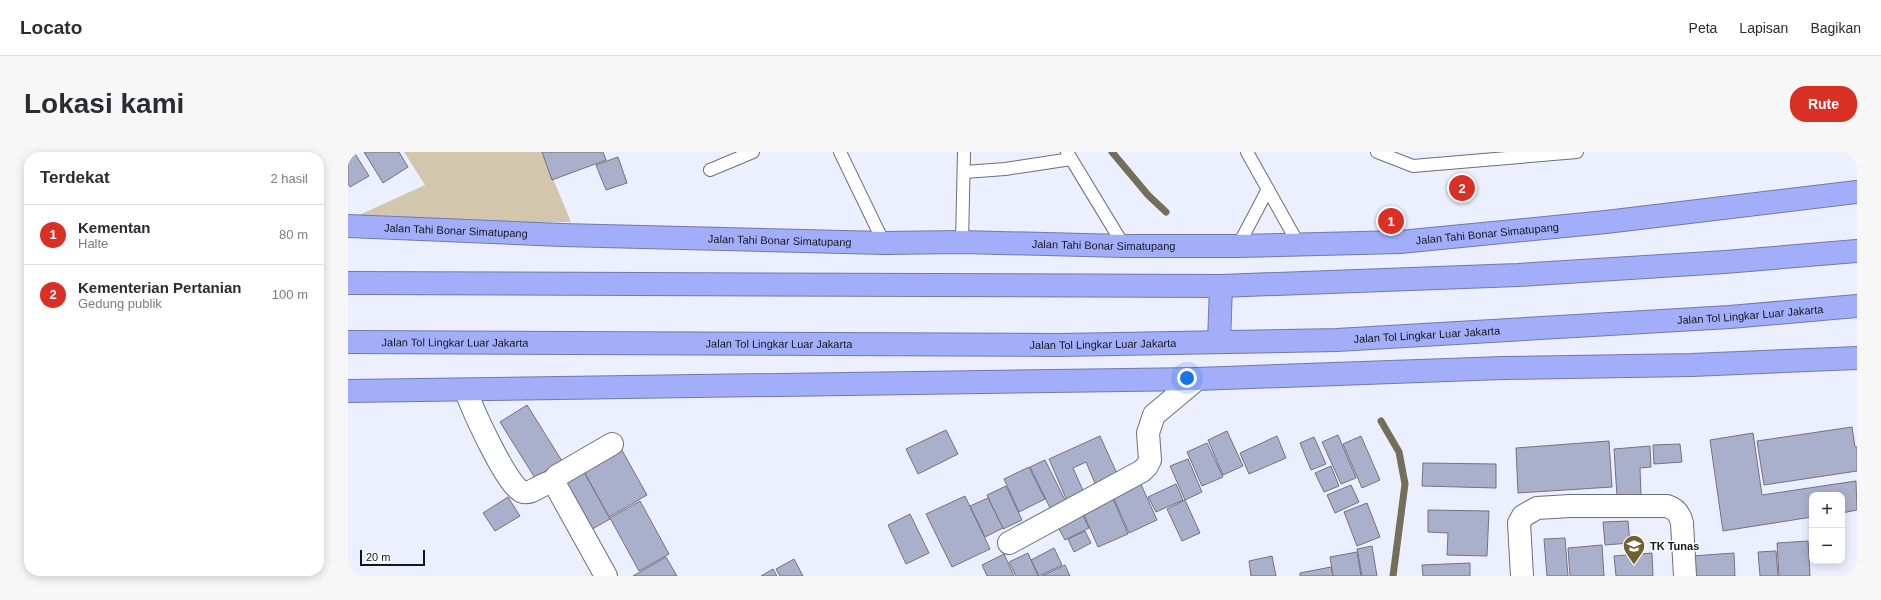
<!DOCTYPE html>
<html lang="id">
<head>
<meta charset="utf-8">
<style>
  :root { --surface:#fff; --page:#f7f7f7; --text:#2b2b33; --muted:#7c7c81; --line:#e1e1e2; --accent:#d93025 }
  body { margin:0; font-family:Arial,sans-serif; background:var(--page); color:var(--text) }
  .controls { position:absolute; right:12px; bottom:12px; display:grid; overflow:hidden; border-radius:8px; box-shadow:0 2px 10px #0003 }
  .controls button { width:36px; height:36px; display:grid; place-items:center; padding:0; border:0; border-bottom:1px solid var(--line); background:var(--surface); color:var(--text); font:20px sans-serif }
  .scale { position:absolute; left:12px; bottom:10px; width:65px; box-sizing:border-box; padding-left:4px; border:2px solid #15161b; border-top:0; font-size:11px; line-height:14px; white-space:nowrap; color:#15161b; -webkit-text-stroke:3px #fff; paint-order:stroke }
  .you { position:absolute; left:839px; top:226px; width:14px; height:14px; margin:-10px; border:3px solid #fff; border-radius:50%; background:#1a73e8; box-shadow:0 0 0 6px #1a73e833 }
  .badge { display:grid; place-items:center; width:26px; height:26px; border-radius:50%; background:var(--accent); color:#fff; font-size:13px; font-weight:700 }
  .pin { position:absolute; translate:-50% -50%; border:2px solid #fff; box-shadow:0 1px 4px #0006 }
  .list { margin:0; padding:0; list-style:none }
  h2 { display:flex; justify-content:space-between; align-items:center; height:52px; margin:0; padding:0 16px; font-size:17px }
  h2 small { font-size:13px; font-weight:400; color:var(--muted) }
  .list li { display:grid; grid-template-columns:26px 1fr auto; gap:12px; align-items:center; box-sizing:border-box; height:60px; padding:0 16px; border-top:1px solid var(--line) }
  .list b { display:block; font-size:15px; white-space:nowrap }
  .list p { margin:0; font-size:13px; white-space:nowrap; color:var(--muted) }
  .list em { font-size:13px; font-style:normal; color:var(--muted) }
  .map { position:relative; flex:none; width:1509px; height:424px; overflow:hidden; border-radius:16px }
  header { display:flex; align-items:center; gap:24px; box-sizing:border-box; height:56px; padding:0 20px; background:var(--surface); border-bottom:1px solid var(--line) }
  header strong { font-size:19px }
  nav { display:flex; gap:22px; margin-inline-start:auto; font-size:14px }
  .intro { display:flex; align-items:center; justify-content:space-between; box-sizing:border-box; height:96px; padding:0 24px }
  h1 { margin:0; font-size:28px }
  .button { padding:10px 18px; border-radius:16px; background:var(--accent); color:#fff; font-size:14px; font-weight:700 }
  main { display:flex; gap:24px; padding:0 24px }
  aside { flex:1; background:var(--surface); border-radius:16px; box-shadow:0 2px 10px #0003 }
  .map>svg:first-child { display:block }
  .green { fill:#d2c7ad }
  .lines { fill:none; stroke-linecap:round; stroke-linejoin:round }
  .stream { stroke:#756e5b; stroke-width:7 }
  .building { fill:#aab0cc; stroke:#717380 }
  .lane-casing { stroke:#6c6f7b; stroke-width:14 }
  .street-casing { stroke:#6c6f7b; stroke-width:24 }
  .highway-casing { stroke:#7179ab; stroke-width:24 }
  .lane { stroke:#fff; stroke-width:12 }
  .street { stroke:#fff; stroke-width:22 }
  .highway { stroke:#a2aef9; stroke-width:22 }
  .labels { text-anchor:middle; stroke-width:3; stroke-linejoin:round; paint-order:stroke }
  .street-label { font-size:11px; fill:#15161b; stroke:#fff }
  .poi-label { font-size:11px; font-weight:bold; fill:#15161b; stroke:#fff; text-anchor:start }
</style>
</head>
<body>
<header>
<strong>Locato</strong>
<nav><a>Peta</a><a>Lapisan</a><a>Bagikan</a></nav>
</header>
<div class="intro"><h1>Lokasi kami</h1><a class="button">Rute</a></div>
<main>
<aside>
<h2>Terdekat<small>2 hasil</small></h2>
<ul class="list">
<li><span class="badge">1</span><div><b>Kementan</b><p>Halte</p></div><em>80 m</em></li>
<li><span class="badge">2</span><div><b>Kementerian Pertanian</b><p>Gedung publik</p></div><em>100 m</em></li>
</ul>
</aside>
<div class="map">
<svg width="1509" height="424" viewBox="0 0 1509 424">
  <rect width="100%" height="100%" fill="#eceffe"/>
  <polygon class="green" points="56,0 194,0 223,70 0,72 0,68 77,33"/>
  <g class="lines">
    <g class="stream">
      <polyline points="764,0 800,43 818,60"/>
      <polyline points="1033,269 1051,300 1057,332 1045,424"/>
    </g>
  </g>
  <g class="building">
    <polygon points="0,0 6,0 21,24 2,35 0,32"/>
    <polygon points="16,0 51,0 60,15 35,31"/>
    <polygon points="194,0 255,0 258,8 204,28"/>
    <polygon points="270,5 279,31 258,38 248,13"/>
    <polygon points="179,253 214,309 187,326 152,270"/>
    <polygon points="1504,275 1507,295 1509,295 1509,319 1416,333 1409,289"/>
    <polygon points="598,278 610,302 570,322 558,297"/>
    <polygon points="879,279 895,314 875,323 860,288"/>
    <polygon points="1405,281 1414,343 1508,329 1509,358 1494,361 1494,343 1464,343 1464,365 1375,379 1362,288"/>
    <polygon points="990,283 1008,326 993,332 974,290"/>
    <polygon points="752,284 771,326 749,336 738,310 725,316 737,343 720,351 701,307"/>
    <polygon points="929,284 938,306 901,322 892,301"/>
    <polygon points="1013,284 1032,328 1014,336 995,292"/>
    <polygon points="966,285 978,312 963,318 952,291"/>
    <polygon points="1261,289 1264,335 1170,341 1168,296"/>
    <polygon points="859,291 875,325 854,334 839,300"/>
    <polygon points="1332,292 1334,310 1306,312 1305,293"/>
    <polygon points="271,293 299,343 261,365 233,314"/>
    <polygon points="1302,294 1303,315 1292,316 1293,343 1269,345 1266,297"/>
    <polygon points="840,307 854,340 837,348 822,314"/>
    <polygon points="697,308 721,356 706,364 682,315"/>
    <polygon points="1075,311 1148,312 1148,336 1074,334"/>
    <polygon points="983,314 991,334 976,340 967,321"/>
    <polygon points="681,315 697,347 671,360 656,327"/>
    <polygon points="236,320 262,367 239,380 213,333"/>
    <polygon points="791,328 809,368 781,381 763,340"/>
    <polygon points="828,332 835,348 808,360 800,345"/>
    <polygon points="1003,333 1011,350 987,361 979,343"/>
    <polygon points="658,334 674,368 655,377 639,343"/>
    <polygon points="763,342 780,382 750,395 733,356"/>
    <polygon points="617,344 642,397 604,415 578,362"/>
    <polygon points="160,345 172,364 147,379 135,361"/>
    <polygon points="640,346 655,376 637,385 622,354"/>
    <polygon points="837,348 852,381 834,389 819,357"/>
    <polygon points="292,349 321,402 291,419 262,366"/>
    <polygon points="1019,351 1032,385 1009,394 996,360"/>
    <polygon points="1080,358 1141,359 1139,404 1099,403 1100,381 1080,380"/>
    <polygon points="734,361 741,376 717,388 709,373"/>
    <polygon points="562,362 581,401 558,412 540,373"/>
    <polygon points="1280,369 1282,391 1257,393 1255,370"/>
    <polygon points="737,379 743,391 726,400 720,387"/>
    <polygon points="1217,386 1220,424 1199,424 1196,387"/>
    <polygon points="1460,389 1462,424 1431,424 1429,391"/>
    <polygon points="1254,393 1256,424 1222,424 1220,396"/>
    <polygon points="1024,394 1029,424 1014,424 1009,397"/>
    <polygon points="706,396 714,413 691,424 683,408"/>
    <polygon points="1428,399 1430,424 1412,424 1410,400"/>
    <polygon points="1009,400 1013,424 985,424 982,405"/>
    <polygon points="680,401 690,424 668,424 661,410"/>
    <polygon points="1304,401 1305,424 1268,424 1266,404"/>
    <polygon points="1386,401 1387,424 1345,424 1344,404"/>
    <polygon points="656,402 666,424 639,424 634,413"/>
    <polygon points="924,404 928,424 903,424 901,409"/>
    <polygon points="318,405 329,424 285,424"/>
    <polygon points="446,407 455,424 432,424 428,417"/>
    <polygon points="1122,411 1122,424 1075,424 1074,413"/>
    <polygon points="717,413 722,424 694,424"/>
    <polygon points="983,415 985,424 952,424 952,421"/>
    <polygon points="425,417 429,424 413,424"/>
  </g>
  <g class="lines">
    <g class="lane-casing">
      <g id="lane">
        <polyline points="492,0 536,91"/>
        <polyline points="719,0 776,94"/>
        <polyline points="899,0 951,93"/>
        <polyline points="1029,0 1065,14 1229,0"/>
        <polyline points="362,18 405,0"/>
        <polyline points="617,20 657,17 723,7"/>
        <polyline points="614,90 616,0"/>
        <polyline points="890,94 920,37"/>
      </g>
    </g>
    <g class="street-casing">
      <g id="street">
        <path d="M 118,239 C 124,256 160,337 175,340 C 185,342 194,331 204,330 L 208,334 L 258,424"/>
        <polyline points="204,330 209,324 264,292"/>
        <polyline points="661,391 794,319 799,314 802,308 800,281 806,263 849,227"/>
        <path d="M 1174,424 L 1171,371 L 1175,364 L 1189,356 L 1222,354 L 1319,354 C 1328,357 1332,362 1334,371 L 1337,424"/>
      </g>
    </g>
    <g class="highway-casing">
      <g id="highway">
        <path id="s1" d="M 0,74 L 214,83 L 536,91 L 614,90 L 776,94 L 890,94 L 1052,90 L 1258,70 L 1509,40"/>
        <polyline points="0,131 873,134 1170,123 1377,110 1509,99"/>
        <path id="s2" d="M 0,190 L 712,193 L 989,188 L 1382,165 L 1509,154"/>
        <polyline points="871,190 873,134"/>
        <polyline points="0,239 849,227 1155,216 1344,213 1509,206"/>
      </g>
    </g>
    <use href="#lane" class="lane"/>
    <use href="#street" class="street"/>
    <use href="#highway" class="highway"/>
  </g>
  <defs>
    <g id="school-pin" transform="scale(1.15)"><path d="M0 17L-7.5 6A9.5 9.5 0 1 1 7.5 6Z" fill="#73602f" stroke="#fff"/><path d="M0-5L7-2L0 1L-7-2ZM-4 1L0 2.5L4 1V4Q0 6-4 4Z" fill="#fff"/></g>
  </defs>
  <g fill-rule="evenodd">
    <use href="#school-pin" x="1286" y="394"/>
  </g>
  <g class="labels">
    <g class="street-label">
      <text dy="4" stroke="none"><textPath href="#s1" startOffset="108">Jalan Tahi Bonar Simatupang</textPath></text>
      <text dy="4" stroke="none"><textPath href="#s1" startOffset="1140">Jalan Tahi Bonar Simatupang</textPath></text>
      <text dy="4" stroke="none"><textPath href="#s1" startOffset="432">Jalan Tahi Bonar Simatupang</textPath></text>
      <text dy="4" stroke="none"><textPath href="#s1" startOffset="756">Jalan Tahi Bonar Simatupang</textPath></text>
      <text dy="4" stroke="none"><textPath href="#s2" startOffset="1403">Jalan Tol Lingkar Luar Jakarta</textPath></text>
      <text dy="4" stroke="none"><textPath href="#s2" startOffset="1079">Jalan Tol Lingkar Luar Jakarta</textPath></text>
      <text dy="4" stroke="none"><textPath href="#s2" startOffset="107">Jalan Tol Lingkar Luar Jakarta</textPath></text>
      <text dy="4" stroke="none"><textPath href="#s2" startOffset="431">Jalan Tol Lingkar Luar Jakarta</textPath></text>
      <text dy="4" stroke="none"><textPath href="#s2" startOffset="755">Jalan Tol Lingkar Luar Jakarta</textPath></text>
    </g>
    <g class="poi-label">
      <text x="1302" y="398">TK Tunas</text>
    </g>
  </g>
</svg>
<div class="controls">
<button>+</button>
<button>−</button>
</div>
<div class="scale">20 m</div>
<div class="you"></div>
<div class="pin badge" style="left:1043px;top:69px">1</div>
<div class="pin badge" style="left:1114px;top:36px">2</div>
</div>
</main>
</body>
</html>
